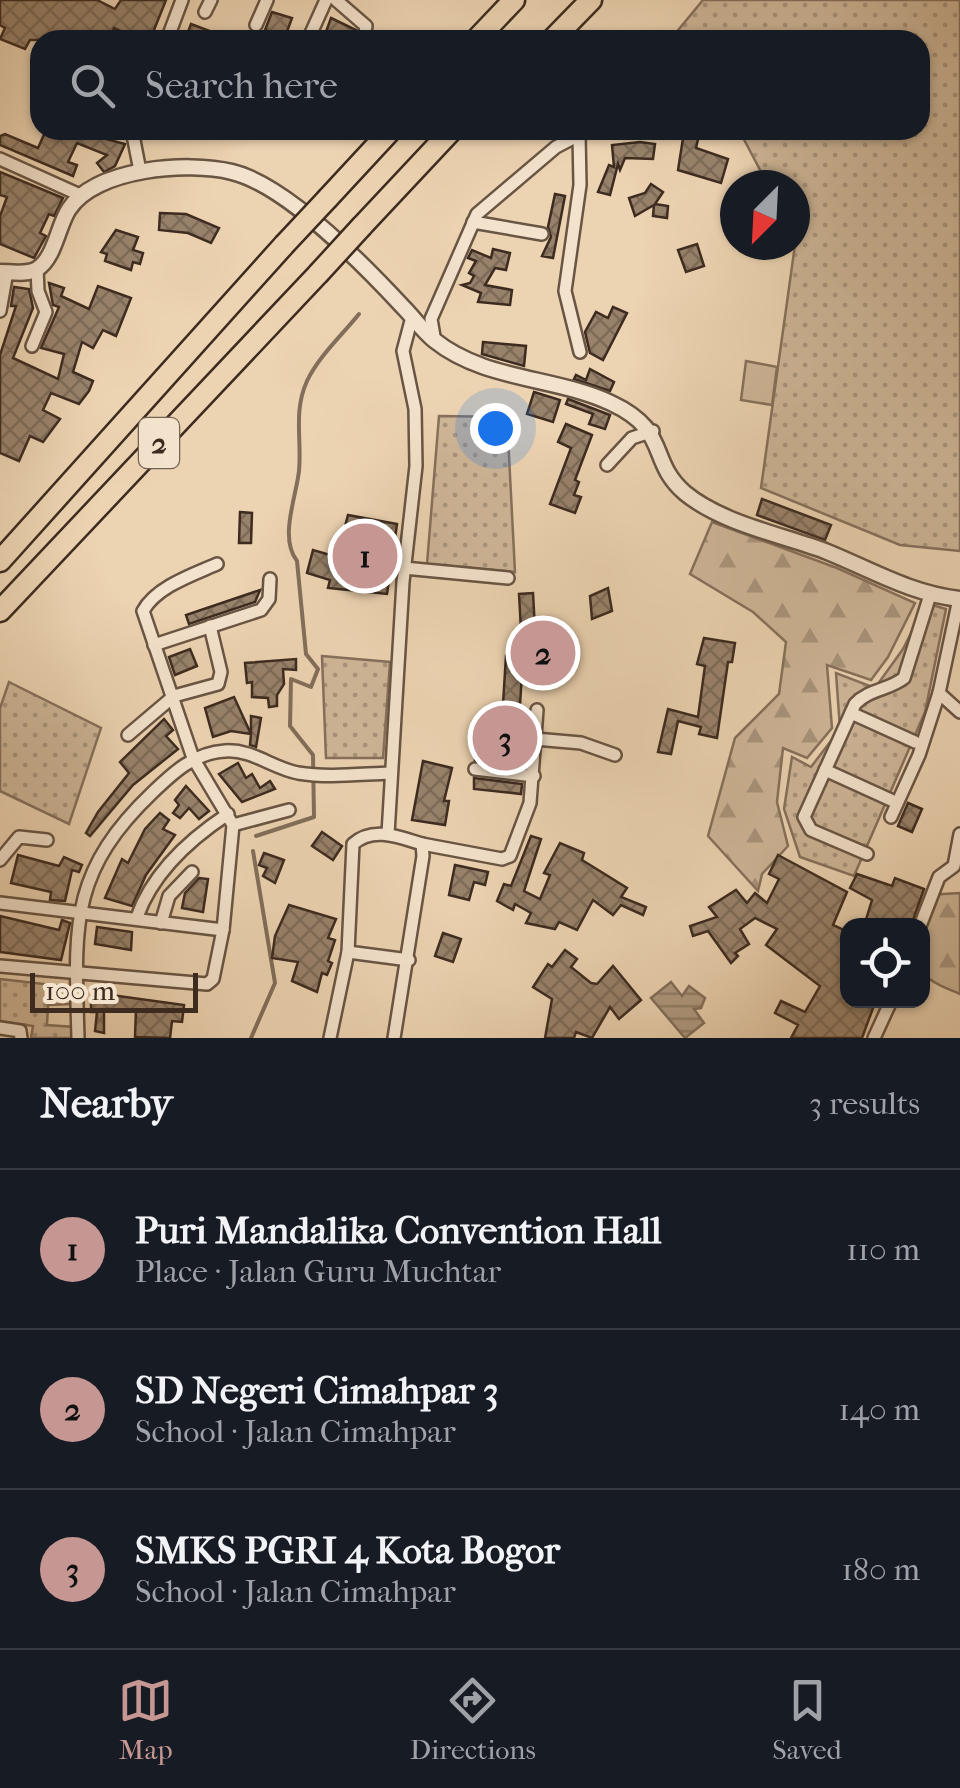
<!DOCTYPE html>
<html lang="en">
<head>
<meta charset="utf-8">
<style>
  :root { --surface:#171b24; --page:#20242c; --text:#f1f3f6; --muted:#9ea1a6; --line:#363941; --accent:#c59692 }
  body { margin:0; font-family:"IM FELL French Canon",serif; background:var(--page); color:var(--text) }
  .controls { position:absolute; right:30px; bottom:30px; display:grid; overflow:hidden; border-radius:20px; box-shadow:0 2px 8px #0004 }
  .controls button { width:90px; height:90px; display:grid; place-items:center; padding:0; border:0; border-bottom:2px solid var(--line); background:var(--surface); color:var(--text); font:50px sans-serif }
  .compass { position:absolute; left:720px; top:170px; width:90px; height:90px; border-radius:50%; background:var(--surface); box-shadow:0 2px 8px #0004; rotate:204deg }
  .scale { position:absolute; left:30px; bottom:25px; width:168px; box-sizing:border-box; padding-left:10px; border:5px solid #3d2b20; border-top:0; font-size:28px; line-height:35px; white-space:nowrap; color:#3d2b20; -webkit-text-stroke:8px #f3e2cc; paint-order:stroke }
  .you { position:absolute; left:495px; top:428px; width:35px; height:35px; margin:-25px; border:8px solid #fff; border-radius:50%; background:#1a73e8; box-shadow:0 0 0 15px #1a73e833 }
  .badge { display:grid; place-items:center; width:65px; height:65px; border-radius:50%; background:var(--accent); color:#111; font-size:32px; font-weight:700 }
  .pin { position:absolute; translate:-50% -50%; border:5px solid #fff; box-shadow:0 2px 10px #0006 }
  .list { margin:0; padding:0; list-style:none }
  h2 { display:flex; justify-content:space-between; align-items:center; height:130px; margin:0; padding:0 40px; font-size:42px }
  h2 small { font-size:32px; font-weight:400; color:var(--muted) }
  .list li { display:grid; grid-template-columns:65px 1fr auto; gap:30px; align-items:center; box-sizing:border-box; height:160px; padding:0 40px; border-top:2px solid var(--line) }
  .list b { display:block; font-size:38px; white-space:nowrap }
  .list p { margin:0; font-size:32px; white-space:nowrap; color:var(--muted) }
  .list em { font-size:32px; font-style:normal; color:var(--muted) }
  .icon { flex:none; width:55px; height:55px; fill:none; stroke:currentColor; stroke-width:2; stroke-linecap:round; stroke-linejoin:round }
  .map { position:relative; flex:none; width:960px; height:1038px; overflow:hidden }
  .search { position:absolute; background:var(--surface); box-shadow:0 2px 8px #0004; left:30px; right:30px; top:30px; height:110px; display:flex; align-items:center; gap:25px; box-sizing:border-box; padding:0 35px; border-radius:30px; color:var(--muted); font-size:38px }
  .sheet { height:610px; background:var(--surface) }
  nav { display:flex; justify-content:space-around; align-items:center; box-sizing:border-box; height:140px; border-top:2px solid var(--line); background:var(--surface); font-size:28px; color:var(--muted) }
  nav a { display:grid; justify-items:center; gap:5px }
  nav .on { color:var(--accent) }
  .map>svg:first-child { display:block }
  .grass { fill:url(#grass-dots); stroke:#86705c; stroke-width:2.5 }
  .forest { fill:url(#forest-firs); stroke:#86705c; stroke-width:2.5 }
  .garden { fill:#ceb698; stroke:#86705c; stroke-width:2.5 }
  .water { fill:url(#water-rules); stroke:#826e5a; stroke-width:2.5 }
  .lines { fill:none; stroke-linecap:round; stroke-linejoin:round }
  .stream { stroke:#826e5a; stroke-width:4 }
  .building { fill:url(#building-cross-hatch); stroke:#3d2b20; stroke-width:2.5 }
  .minor-casing { stroke:#695544; stroke-width:16 }
  .tertiary-casing { stroke:#695544; stroke-width:19 }
  .motorway-casing { stroke:#3d2b20; stroke-width:25 }
  .minor { stroke:#f3e2cc; stroke-width:11 }
  .tertiary { stroke:#f3e2cc; stroke-width:14 }
  .motorway { stroke:#ecd3b1; stroke-width:20 }
  .motorway-bridge-casing { stroke:#3d2b20; stroke-width:25; stroke-linecap:butt }
  .motorway-bridge { stroke:#ecd3b1; stroke-width:20 }
  .labels { text-anchor:middle; stroke-width:10; stroke-linejoin:round; paint-order:stroke }
  .shield { fill:#f3e2cc; stroke:#746254; stroke-width:2.5 }
  .shield-label { font-size:30px; font-weight:bold; fill:#3d2b20 }
</style>
</head>
<body>
<div class="map">
<svg width="960" height="1038" viewBox="0 0 960 1038">
  <defs>
    <pattern id="grass-dots" width="8" height="8" patternUnits="userSpaceOnUse" patternTransform="scale(2.5)"><rect width="8" height="8" fill="#ceb698"/><path d="M2 2h.1M6 6h.1" fill="none" stroke="#a8947c" stroke-width="1.8" stroke-linecap="round"/></pattern>
    <pattern id="forest-firs" width="22" height="20" patternUnits="userSpaceOnUse" patternTransform="scale(2.5)"><rect width="22" height="20" fill="#ceb698"/><path d="M5 1l3.5 6h-7zM16 11l3.5 6h-7z" fill="#a8947c"/></pattern>
    <pattern id="water-rules" width="6" height="5" patternUnits="userSpaceOnUse" patternTransform="scale(2.5)"><rect width="6" height="5" fill="#b09a80"/><path d="M0 2.5h6" fill="none" stroke="#907e68"/></pattern>
    <pattern id="building-cross-hatch" width="8" height="8" patternUnits="userSpaceOnUse" patternTransform="scale(2.5)"><rect width="8" height="8" fill="#98826b"/><path d="M0 0l8 8M0 8l8-8" fill="none" stroke="#7d6b58"/></pattern>
  </defs>
  <rect width="100%" height="100%" fill="#ecd3b1"/>
  <filter id="stains"><feTurbulence type="fractalNoise" baseFrequency=".002" numOctaves="4"/><feColorMatrix values="0 0 0 0 .2 0 0 0 0 .09 0 0 0 0 .02 0 0 0 .5 -.17"/></filter>
  <radialGradient id="worn" r=".72"><stop offset=".6" stop-color="#630" stop-opacity="0"/><stop offset="1" stop-color="#630" stop-opacity=".3"/></radialGradient>
  <g class="grass">
    <polygon points="703,0 960,0 960,551 900,545 761,488 795,245 795,185 768,185 739,130 920,130 920,40 670,40"/>
    <polygon points="439,416 507,417 515,572 427,564"/>
    <polygon points="926,603 946,609 925,712 854,876 800,857 784,809 792,757 811,767 840,729 836,673 875,688 903,649"/>
    <polygon points="322,656 390,662 383,758 326,758"/>
    <polygon points="9,682 101,728 69,824 0,791 0,708"/>
    <polygon points="0,979 71,987 71,1004 48,1005 47,1025 74,1027 73,1038 31,1038 33,1026 0,1021"/>
  </g>
  <g class="forest">
    <polygon points="712,522 837,568 915,603 888,657 871,680 827,665 832,728 807,758 783,748 777,802 788,846 762,874 758,891 708,836 735,738 779,694 786,642 753,612 690,574"/>
    <path d="M 960,893 L 960,994 C 951,990 939,986 931,980 C 911,966 924,915 928,895 Z"/>
  </g>
  <polygon class="garden" points="746,361 777,367 772,405 741,400"/>
  <polygon class="water" points="671,982 682,996 689,986 705,998 701,1008 694,1009 704,1023 685,1038 651,998"/>
  <g class="lines">
    <g class="stream">
      <path d="M 256,836 L 314,817 L 313,755 L 290,726 L 291,679 L 311,687 L 318,669 L 306,654 L 297,561 C 279,538 296,498 299,471 C 302,439 293,412 307,381 C 318,357 343,334 359,314"/>
      <polyline points="251,1038 275,983 253,851"/>
    </g>
  </g>
  <g class="building">
    <polygon points="0,0 97,0 115,9 121,0 166,0 150,40 131,40 132,36 114,28 109,40 30,40 25,49 0,39 5,28 0,25"/>
    <polygon points="272,12 292,18 285,37 265,30"/>
    <polygon points="331,18 356,30 355,40 323,40"/>
    <polygon points="191,24 231,39 231,40 185,40"/>
    <polygon points="46,130 93,130 91,135 125,144 115,166 104,172 97,163 107,155 77,143 68,162 77,165 73,176 0,145 0,136 5,134 38,148"/>
    <polygon points="684,132 699,135 696,148 728,159 721,183 678,170"/>
    <polygon points="640,142 655,144 653,159 625,158 620,170 618,164 610,195 598,192 609,165 614,167 612,145"/>
    <polygon points="0,172 63,198 54,216 49,214 40,233 46,236 34,258 0,244 0,216 7,197 0,195"/>
    <polygon points="651,184 663,192 655,204 668,206 667,218 653,216 654,205 635,216 629,198 645,193"/>
    <polygon points="555,194 565,196 553,258 542,256 551,237 548,227"/>
    <polygon points="160,213 186,214 219,228 211,243 188,233 159,230"/>
    <polygon points="116,230 138,237 133,250 143,253 140,264 133,262 131,270 105,261 107,254 101,252"/>
    <polygon points="697,244 704,266 686,272 678,250"/>
    <polygon points="493,249 510,253 506,270 495,268 485,285 512,290 510,305 478,302 481,293 462,285 470,283 474,276 469,273 476,261 468,258 472,250 491,258"/>
    <polygon points="49,283 64,288 61,296 89,309 98,286 131,298 116,336 103,330 93,348 82,342 73,372 93,381 89,391 79,404 51,393 43,410 60,419 43,442 30,436 19,461 0,453 0,355 16,306 11,306 14,287 29,289 33,308 13,358 58,379 64,354 41,348 59,307 53,305"/>
    <polygon points="613,307 627,313 603,360 590,353 585,332 596,312 608,318"/>
    <polygon points="483,342 526,346 524,366 482,354"/>
    <polygon points="590,369 614,382 610,391 574,379 576,375 586,380"/>
    <polygon points="534,392 560,400 553,422 527,414"/>
    <polygon points="568,399 610,415 605,429 589,424 593,414 566,404"/>
    <polygon points="566,424 592,435 575,480 579,482 574,495 581,497 575,513 550,504 571,448 558,442"/>
    <polygon points="762,499 831,525 825,540 757,515"/>
    <polygon points="240,512 252,513 251,543 239,543"/>
    <polygon points="348,515 397,524 387,594 328,588 330,580 307,573 313,550 337,557"/>
    <polygon points="608,588 612,611 592,619 590,596"/>
    <polygon points="260,590 255,602 189,624 186,615"/>
    <polygon points="533,593 535,629 521,630 519,594"/>
    <polygon points="704,638 735,643 732,662 728,662 717,738 699,734 701,727 678,721 671,754 658,752 668,709 698,717 705,666 697,664"/>
    <polygon points="190,649 197,666 175,675 169,657"/>
    <polygon points="506,656 523,657 520,705 503,704"/>
    <polygon points="296,659 296,670 283,669 284,684 277,695 277,706 269,707 268,698 252,697 252,682 247,683 245,663"/>
    <polygon points="234,697 251,734 251,716 261,718 256,747 250,745 251,734 231,731 213,737 205,708"/>
    <polygon points="164,719 173,730 166,736 178,749 133,785 90,836 86,833 98,812 129,773 120,762"/>
    <polygon points="475,747 524,753 523,765 475,760"/>
    <polygon points="423,761 452,768 444,801 449,801 445,825 412,820"/>
    <polygon points="238,763 246,778 252,774 260,788 270,781 275,789 242,802 219,774"/>
    <polygon points="474,778 522,784 521,794 474,789"/>
    <polygon points="186,786 209,811 199,819 189,808 180,818 173,813 179,805 175,800"/>
    <polygon points="908,803 922,809 912,832 898,826"/>
    <polygon points="160,813 169,820 163,829 175,835 146,875 132,906 105,898 122,859 128,863 145,829"/>
    <polygon points="322,832 342,846 333,860 312,846"/>
    <polygon points="531,836 541,839 524,891 540,899 550,875 544,873 560,843 584,853 582,860 627,888 621,897 646,907 643,915 621,905 613,915 593,900 577,930 559,922 555,929 526,923 531,913 515,904 513,910 497,901 504,884 511,886"/>
    <polygon points="264,853 284,860 275,883 263,876 267,868 259,865"/>
    <polygon points="18,855 59,866 64,857 82,865 79,872 72,870 65,901 50,900 51,892 11,883"/>
    <polygon points="778,855 847,892 833,925 848,932 848,1000 876,1000 862,1038 791,1038 798,1025 775,1013 781,1001 805,1012 820,986 766,945 777,929 755,918 740,929 749,944 735,953 738,956 731,963 708,931 693,936 690,926 717,917 709,907 736,890 747,903 755,893 767,903 779,879 769,874"/>
    <polygon points="455,865 488,872 485,885 474,882 469,900 449,895"/>
    <polygon points="857,874 892,886 895,878 924,889 911,926 864,926 872,900 850,888"/>
    <polygon points="199,878 208,879 203,912 182,908 185,893"/>
    <polygon points="289,905 336,919 328,938 335,940 328,961 332,963 327,975 322,973 317,992 292,981 298,962 272,958 275,936"/>
    <polygon points="0,916 59,930 62,920 70,923 61,960 0,952"/>
    <polygon points="97,927 132,932 131,950 95,944"/>
    <polygon points="443,933 461,939 453,962 435,956"/>
    <polygon points="565,950 577,959 571,967 591,983 597,984 613,966 641,1000 619,1019 610,1007 592,1038 576,1032 574,1038 545,1038 552,999 533,987 548,964 552,967"/>
    <polygon points="111,995 184,1005 182,1022 172,1021 170,1038 135,1037 136,1010 104,1009 104,1033 95,1031 97,1012 91,1012 91,1001 109,1000"/>
  </g>
  <g class="lines">
    <g class="minor-casing">
      <g id="minor">
        <polyline points="336,0 366,26 364,40"/>
        <polyline points="205,12 211,0"/>
        <polyline points="256,25 267,0"/>
        <polyline points="167,40 182,0"/>
        <polyline points="308,40 326,0"/>
        <polyline points="132,130 140,171"/>
        <polyline points="0,159 80,195"/>
        <polyline points="473,222 542,234"/>
        <polyline points="0,311 7,272"/>
        <polyline points="435,342 431,319 477,214 556,147 579,135 580,185 565,291 580,352"/>
        <polyline points="32,346 46,312 38,291 37,269"/>
        <polyline points="607,465 632,438 653,431"/>
        <polyline points="404,568 508,578"/>
        <polyline points="959,599 939,693 960,712"/>
        <polyline points="154,645 261,610 269,599 270,579"/>
        <polyline points="851,713 915,742"/>
        <polyline points="128,735 174,696 218,684 221,672 210,626"/>
        <polyline points="535,739 581,743 615,755"/>
        <polyline points="475,769 534,776"/>
        <polyline points="825,770 891,800"/>
        <polyline points="891,817 919,755 939,693"/>
        <polyline points="233,825 289,810"/>
        <polyline points="388,834 403,582 416,466 415,409 403,351 412,317"/>
        <polyline points="422,844 502,859 510,856 530,803 537,710"/>
        <path d="M 867,854 L 811,830 L 804,817 L 855,704 C 869,689 889,690 904,678 L 930,595"/>
        <polyline points="0,860 19,837 47,840"/>
        <polyline points="0,903 223,930"/>
        <path d="M 137,917 C 153,872 190,839 228,814"/>
        <polyline points="161,923 169,896 192,872"/>
        <polyline points="920,926 939,877 954,866 960,834"/>
        <polyline points="348,952 409,960"/>
        <path d="M 0,966 L 207,984 L 213,979 L 223,930 L 233,825 L 193,758 L 143,611 C 156,587 192,575 217,564"/>
        <polyline points="0,1028 20,1031 21,1038"/>
        <path d="M 78,1038 C 75,928 68,873 153,792 C 174,772 194,753 225,751 C 252,749 272,768 298,773 C 328,778 360,774 390,773"/>
        <path d="M 330,1038 L 348,952 L 353,844 C 373,826 399,837 422,844 L 423,856 L 394,1038"/>
        <polyline points="874,1038 891,1001"/>
      </g>
    </g>
    <g class="tertiary-casing">
      <path id="tertiary" d="M 0,272 C 11,272 28,275 37,269 C 55,258 58,225 69,209 C 96,168 188,161 232,172 C 286,185 365,266 403,307 C 414,318 422,330 434,340 C 485,381 553,376 611,403 C 671,431 647,460 685,493 C 721,523 782,535 825,551 C 870,569 911,594 960,599"/>
    </g>
    <g class="motorway-casing">
      <g id="motorway">
        <polyline points="476,40 514,0"/>
        <polyline points="552,40 591,0"/>
        <polyline points="328,198 391,130"/>
        <polyline points="362,226 452,130"/>
        <polyline points="0,561 284,245"/>
        <polyline points="0,611 318,274"/>
      </g>
    </g>
    <use href="#minor" class="minor"/>
    <use href="#tertiary" class="tertiary"/>
    <use href="#motorway" class="motorway"/>
    <g class="motorway-bridge-casing">
      <g id="motorway-bridge">
        <polyline points="284,245 328,198"/>
        <polyline points="318,274 362,226"/>
      </g>
    </g>
    <use href="#motorway-bridge" class="motorway-bridge"/>
  </g>
  <g class="labels">
    <rect class="shield" x="139" y="418" width="40" height="50" rx="8"/>
    <g class="shield-label">
      <text x="159" y="453">2</text>
    </g>
  </g>
  <rect width="100%" height="100%" filter="url(#stains)"/>
  <rect width="100%" height="100%" fill="url(#worn)"/>
</svg>
<div class="controls">
<button><svg class="icon" aria-label="locate" viewBox="0 0 24 24"><circle cx="12" cy="12" r="6"/><path d="M12 2v4M12 18v4M2 12h4M18 12h4"/></svg></button>
</div>
<svg class="compass" viewBox="-18 -18 36 36"><path d="M0-13l5 13h-10z" fill="#e53935"/><path d="M0 13l5-13h-10z" fill="#9ea1a6"/></svg>
<div class="scale">100 m</div>
<div class="you"></div>
<div class="pin badge" style="left:365px;top:556px">1</div>
<div class="pin badge" style="left:543px;top:653px">2</div>
<div class="pin badge" style="left:505px;top:738px">3</div>
<div class="search"><svg class="icon" aria-label="search" viewBox="0 0 24 24"><circle cx="10" cy="10" r="6"/><path d="M15 15l6 6"/></svg>Search here</div>
</div>
<section class="sheet">
<h2>Nearby<small>3 results</small></h2>
<ul class="list">
<li><span class="badge">1</span><div><b>Puri Mandalika Convention Hall</b><p>Place · Jalan Guru Muchtar</p></div><em>110 m</em></li>
<li><span class="badge">2</span><div><b>SD Negeri Cimahpar 3</b><p>School · Jalan Cimahpar</p></div><em>140 m</em></li>
<li><span class="badge">3</span><div><b>SMKS PGRI 4 Kota Bogor</b><p>School · Jalan Cimahpar</p></div><em>180 m</em></li>
</ul>
</section>
<nav>
<a class="on"><svg class="icon" aria-label="map" viewBox="0 0 24 24"><path d="M3 6l6-2 6 2 6-2v14l-6 2-6-2-6 2zM9 4v14M15 6v14"/></svg>Map</a>
<a><svg class="icon" aria-label="directions" viewBox="0 0 24 24"><path d="M12 3l9 9-9 9-9-9zM9 14v-3h6M13 9l2 2-2 2"/></svg>Directions</a>
<a><svg class="icon" aria-label="saved" viewBox="0 0 24 24"><path d="M7 4h10v16l-5-4-5 4z"/></svg>Saved</a>
</nav>
</body>
</html>
